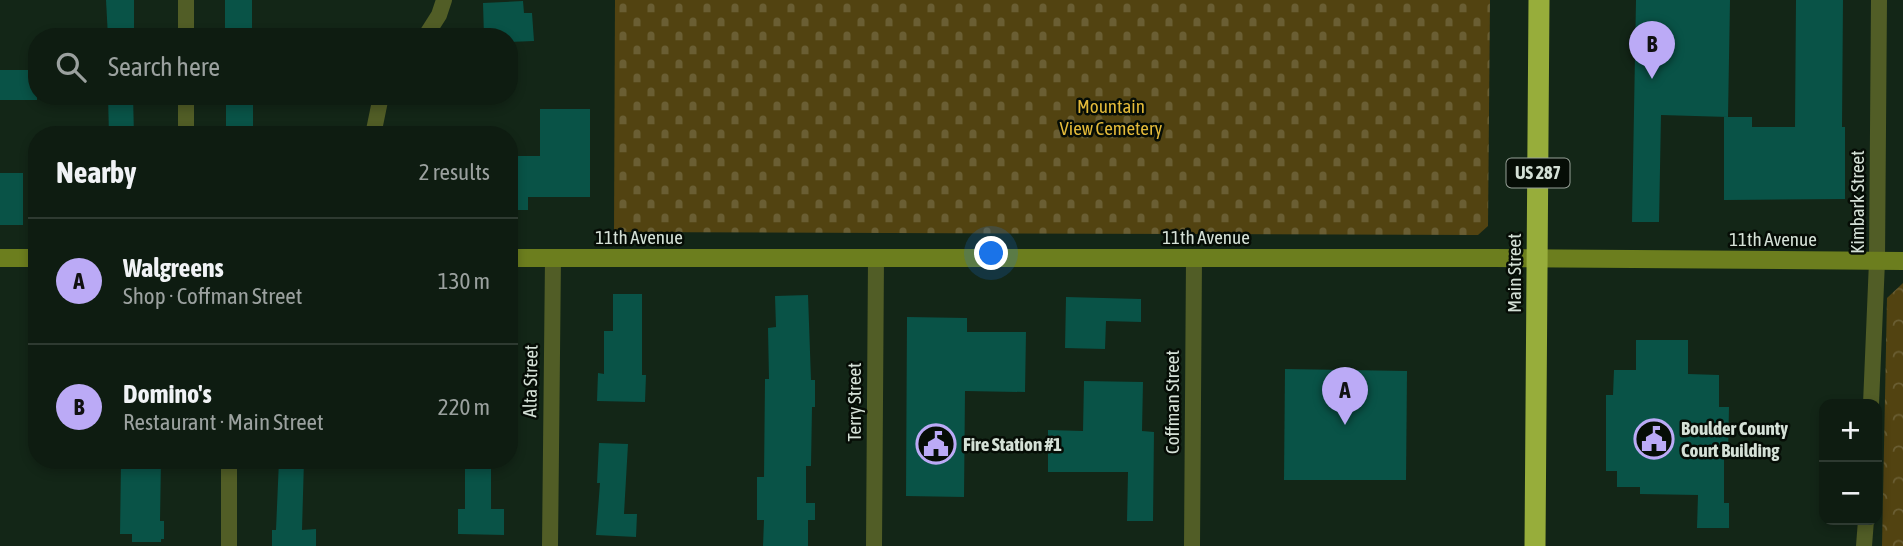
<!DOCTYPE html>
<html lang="en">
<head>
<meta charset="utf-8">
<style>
  :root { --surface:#0e1c11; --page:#1c291f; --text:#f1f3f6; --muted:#9ba19f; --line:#2e3a31; --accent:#bbaaf6 }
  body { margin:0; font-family:"Asap Condensed",sans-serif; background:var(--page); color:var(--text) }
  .controls { position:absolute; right:21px; bottom:21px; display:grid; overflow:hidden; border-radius:14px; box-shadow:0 4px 10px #0003 }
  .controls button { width:63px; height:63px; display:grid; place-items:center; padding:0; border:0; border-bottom:2px solid var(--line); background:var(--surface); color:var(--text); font:35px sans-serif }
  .you { position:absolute; left:992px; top:254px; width:24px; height:24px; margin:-18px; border:5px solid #fff; border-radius:50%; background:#1a73e8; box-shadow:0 0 0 10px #1a73e833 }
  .badge { display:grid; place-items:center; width:46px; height:46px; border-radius:50%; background:var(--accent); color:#111; font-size:23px; font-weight:700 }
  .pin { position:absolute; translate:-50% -58px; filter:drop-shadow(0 2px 4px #0008) }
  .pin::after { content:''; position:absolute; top:37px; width:24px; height:21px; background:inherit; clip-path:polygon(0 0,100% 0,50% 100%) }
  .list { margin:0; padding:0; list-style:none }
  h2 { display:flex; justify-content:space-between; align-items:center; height:91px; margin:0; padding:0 28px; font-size:30px }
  h2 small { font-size:23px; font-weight:400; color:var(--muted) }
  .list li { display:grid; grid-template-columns:46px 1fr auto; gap:21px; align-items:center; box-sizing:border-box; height:126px; padding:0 28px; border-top:2px solid var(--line) }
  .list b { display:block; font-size:26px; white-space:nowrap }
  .list p { margin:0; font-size:23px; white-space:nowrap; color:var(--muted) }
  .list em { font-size:23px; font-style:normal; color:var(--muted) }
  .icon { flex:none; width:38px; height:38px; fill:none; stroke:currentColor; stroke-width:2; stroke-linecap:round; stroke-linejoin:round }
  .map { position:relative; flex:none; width:1903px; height:546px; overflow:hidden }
  .search { position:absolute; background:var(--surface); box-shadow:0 4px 10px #0003; left:28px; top:28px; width:490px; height:77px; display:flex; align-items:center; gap:18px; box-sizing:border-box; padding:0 24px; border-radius:28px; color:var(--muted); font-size:26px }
  .panel { position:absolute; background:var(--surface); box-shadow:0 4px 10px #0003; left:28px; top:126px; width:490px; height:343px; border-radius:28px }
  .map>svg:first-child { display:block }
  .forest { fill:url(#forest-crowns) }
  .cemetery { fill:url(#cemetery-stones) }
  .building { fill:#095347 }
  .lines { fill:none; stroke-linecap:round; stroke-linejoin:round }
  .street { stroke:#515d26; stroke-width:16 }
  .secondary { stroke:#6c7e1e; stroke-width:18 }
  .highway { stroke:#97ad3b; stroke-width:21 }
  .labels { text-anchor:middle; stroke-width:5; stroke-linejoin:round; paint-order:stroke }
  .shield { fill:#060d06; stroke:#97a198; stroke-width:2 }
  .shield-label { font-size:18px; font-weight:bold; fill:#d5e1d7 }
  .park-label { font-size:19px; fill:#e3ba3a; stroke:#060d06 }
  .street-label { font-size:19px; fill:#d5e1d7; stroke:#060d06 }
  .poi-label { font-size:19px; font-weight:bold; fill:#d5e1d7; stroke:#060d06; text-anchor:start }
</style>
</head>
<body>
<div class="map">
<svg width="1903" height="546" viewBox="0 0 1903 546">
  <defs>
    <pattern id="forest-crowns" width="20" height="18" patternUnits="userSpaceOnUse" patternTransform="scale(1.75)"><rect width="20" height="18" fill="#524311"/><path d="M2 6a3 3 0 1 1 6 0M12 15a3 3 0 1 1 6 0" fill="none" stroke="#6a5e33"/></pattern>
    <pattern id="cemetery-stones" width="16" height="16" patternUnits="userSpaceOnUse" patternTransform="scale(1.75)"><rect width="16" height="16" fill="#524311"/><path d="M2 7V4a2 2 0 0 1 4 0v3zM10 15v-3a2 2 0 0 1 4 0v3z" fill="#6a5e33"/></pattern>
  </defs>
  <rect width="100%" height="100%" fill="#132617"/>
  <polygon class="forest" points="1903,283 1903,546 1882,546 1887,298"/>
  <polygon class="cemetery" points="615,0 1490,0 1488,226 1478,235 614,232"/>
  <g class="building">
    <polygon points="106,0 134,0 134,37 108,37"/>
    <rect x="225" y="0" width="27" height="37"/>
    <polygon points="1636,0 1730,0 1728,117 1661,115 1659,222 1632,222"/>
    <polygon points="1796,0 1843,0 1842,127 1845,127 1845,199 1724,200 1724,117 1752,117 1752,127 1795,127"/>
    <polygon points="523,1 524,13 532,13 534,41 509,42 509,37 484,37 483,3"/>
    <rect x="0" y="70" width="37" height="30"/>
    <polygon points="108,96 133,96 134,135 109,135"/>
    <rect x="226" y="96" width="27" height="39"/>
    <polygon points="540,109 590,109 590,197 528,197 528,210 509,210 509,156 540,156"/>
    <rect x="0" y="173" width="23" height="52"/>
    <polygon points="613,294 642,294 642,375 646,375 645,402 597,401 598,373 604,374 604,331 613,331"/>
    <polygon points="808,295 811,380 815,380 815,407 812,407 811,466 806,466 806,503 815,503 815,520 808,520 808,546 763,546 764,520 757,520 757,477 764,477 765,379 769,379 768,328 776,327 775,296"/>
    <polygon points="1066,297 1141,299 1141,322 1106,321 1105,349 1065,348"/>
    <polygon points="907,317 967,318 967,332 1026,332 1025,392 965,391 964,497 906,496"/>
    <polygon points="1636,340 1688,340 1688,374 1719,375 1719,407 1729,407 1728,457 1724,457 1724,503 1729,503 1729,528 1697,528 1698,495 1640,494 1640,487 1617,487 1617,471 1606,471 1606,395 1613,395 1614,370 1636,370"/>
    <polygon points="1285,369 1407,371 1406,480 1284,480"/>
    <polygon points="1084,381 1143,382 1142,431 1154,432 1153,521 1127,521 1128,472 1048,472 1048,430 1083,431"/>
    <polygon points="599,443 628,444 624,514 637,514 636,537 596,535 600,483 597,483"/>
    <polygon points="279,460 304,460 302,530 316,529 316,546 272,546 272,530 276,530"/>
    <polygon points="465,460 491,460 491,509 504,509 504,535 458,534 458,509 465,509"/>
    <polygon points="121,461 161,461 160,521 164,521 164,539 161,539 161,542 132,542 132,534 120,534"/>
  </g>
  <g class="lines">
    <g class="street">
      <polyline points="186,0 186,37"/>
      <polyline points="425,37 439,15 444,0"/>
      <polyline points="186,96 186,135"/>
      <polyline points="373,135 381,96"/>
      <polyline points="1871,404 1877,261 1879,0"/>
      <polyline points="229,546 229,460"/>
      <polyline points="550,546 553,258"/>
      <polyline points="874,546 876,258"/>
      <polyline points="1192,546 1194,258"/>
      <polyline points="1864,546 1866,520"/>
    </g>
    <g class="secondary">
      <polyline points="0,258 37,258"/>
      <polyline points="509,258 1495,258 1903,261"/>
    </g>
    <polyline class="highway" points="1535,546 1539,0"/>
  </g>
  <defs>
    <g id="civic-ring" transform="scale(2.0125)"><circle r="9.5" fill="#060d06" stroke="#bbaaf6" stroke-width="1.5"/><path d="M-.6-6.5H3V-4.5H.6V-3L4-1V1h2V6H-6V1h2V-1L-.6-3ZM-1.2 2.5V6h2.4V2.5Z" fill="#bbaaf6"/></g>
  </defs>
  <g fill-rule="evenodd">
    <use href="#civic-ring" x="1654" y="439"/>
    <use href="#civic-ring" x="936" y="444"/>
  </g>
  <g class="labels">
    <rect class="shield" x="1506.5" y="158.5" width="63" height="29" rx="5"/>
    <g class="shield-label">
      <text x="1538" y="179">US 287</text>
    </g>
    <g class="park-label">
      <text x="1111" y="113">Mountain<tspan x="1111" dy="22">View Cemetery</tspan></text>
    </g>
    <g class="street-label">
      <text transform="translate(1857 202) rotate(-90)" y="7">Kimbark Street</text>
      <text x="639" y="244">11th Avenue</text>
      <text x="1206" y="244">11th Avenue</text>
      <text x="1773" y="246">11th Avenue</text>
      <text transform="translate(1514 273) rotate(-90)" y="7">Main Street</text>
      <text transform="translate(530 381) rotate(-89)" y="7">Alta Street</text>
      <text transform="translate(854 402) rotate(-90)" y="7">Terry Street</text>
      <text transform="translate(1172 402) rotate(-90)" y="7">Coffman Street</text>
    </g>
    <g class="poi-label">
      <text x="1681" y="435">Boulder County<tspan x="1681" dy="22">Court Building</tspan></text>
      <text x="963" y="451">Fire Station #1</text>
    </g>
  </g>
</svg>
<div class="controls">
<button>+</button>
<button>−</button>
</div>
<div class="you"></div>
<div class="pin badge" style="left:1345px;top:425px">A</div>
<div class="pin badge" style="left:1652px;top:79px">B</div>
<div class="search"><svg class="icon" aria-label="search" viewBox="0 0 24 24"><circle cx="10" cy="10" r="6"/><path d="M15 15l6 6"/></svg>Search here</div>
<section class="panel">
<h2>Nearby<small>2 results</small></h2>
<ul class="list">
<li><span class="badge">A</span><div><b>Walgreens</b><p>Shop · Coffman Street</p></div><em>130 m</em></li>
<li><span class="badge">B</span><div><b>Domino's</b><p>Restaurant · Main Street</p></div><em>220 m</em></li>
</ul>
</section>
</div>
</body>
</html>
